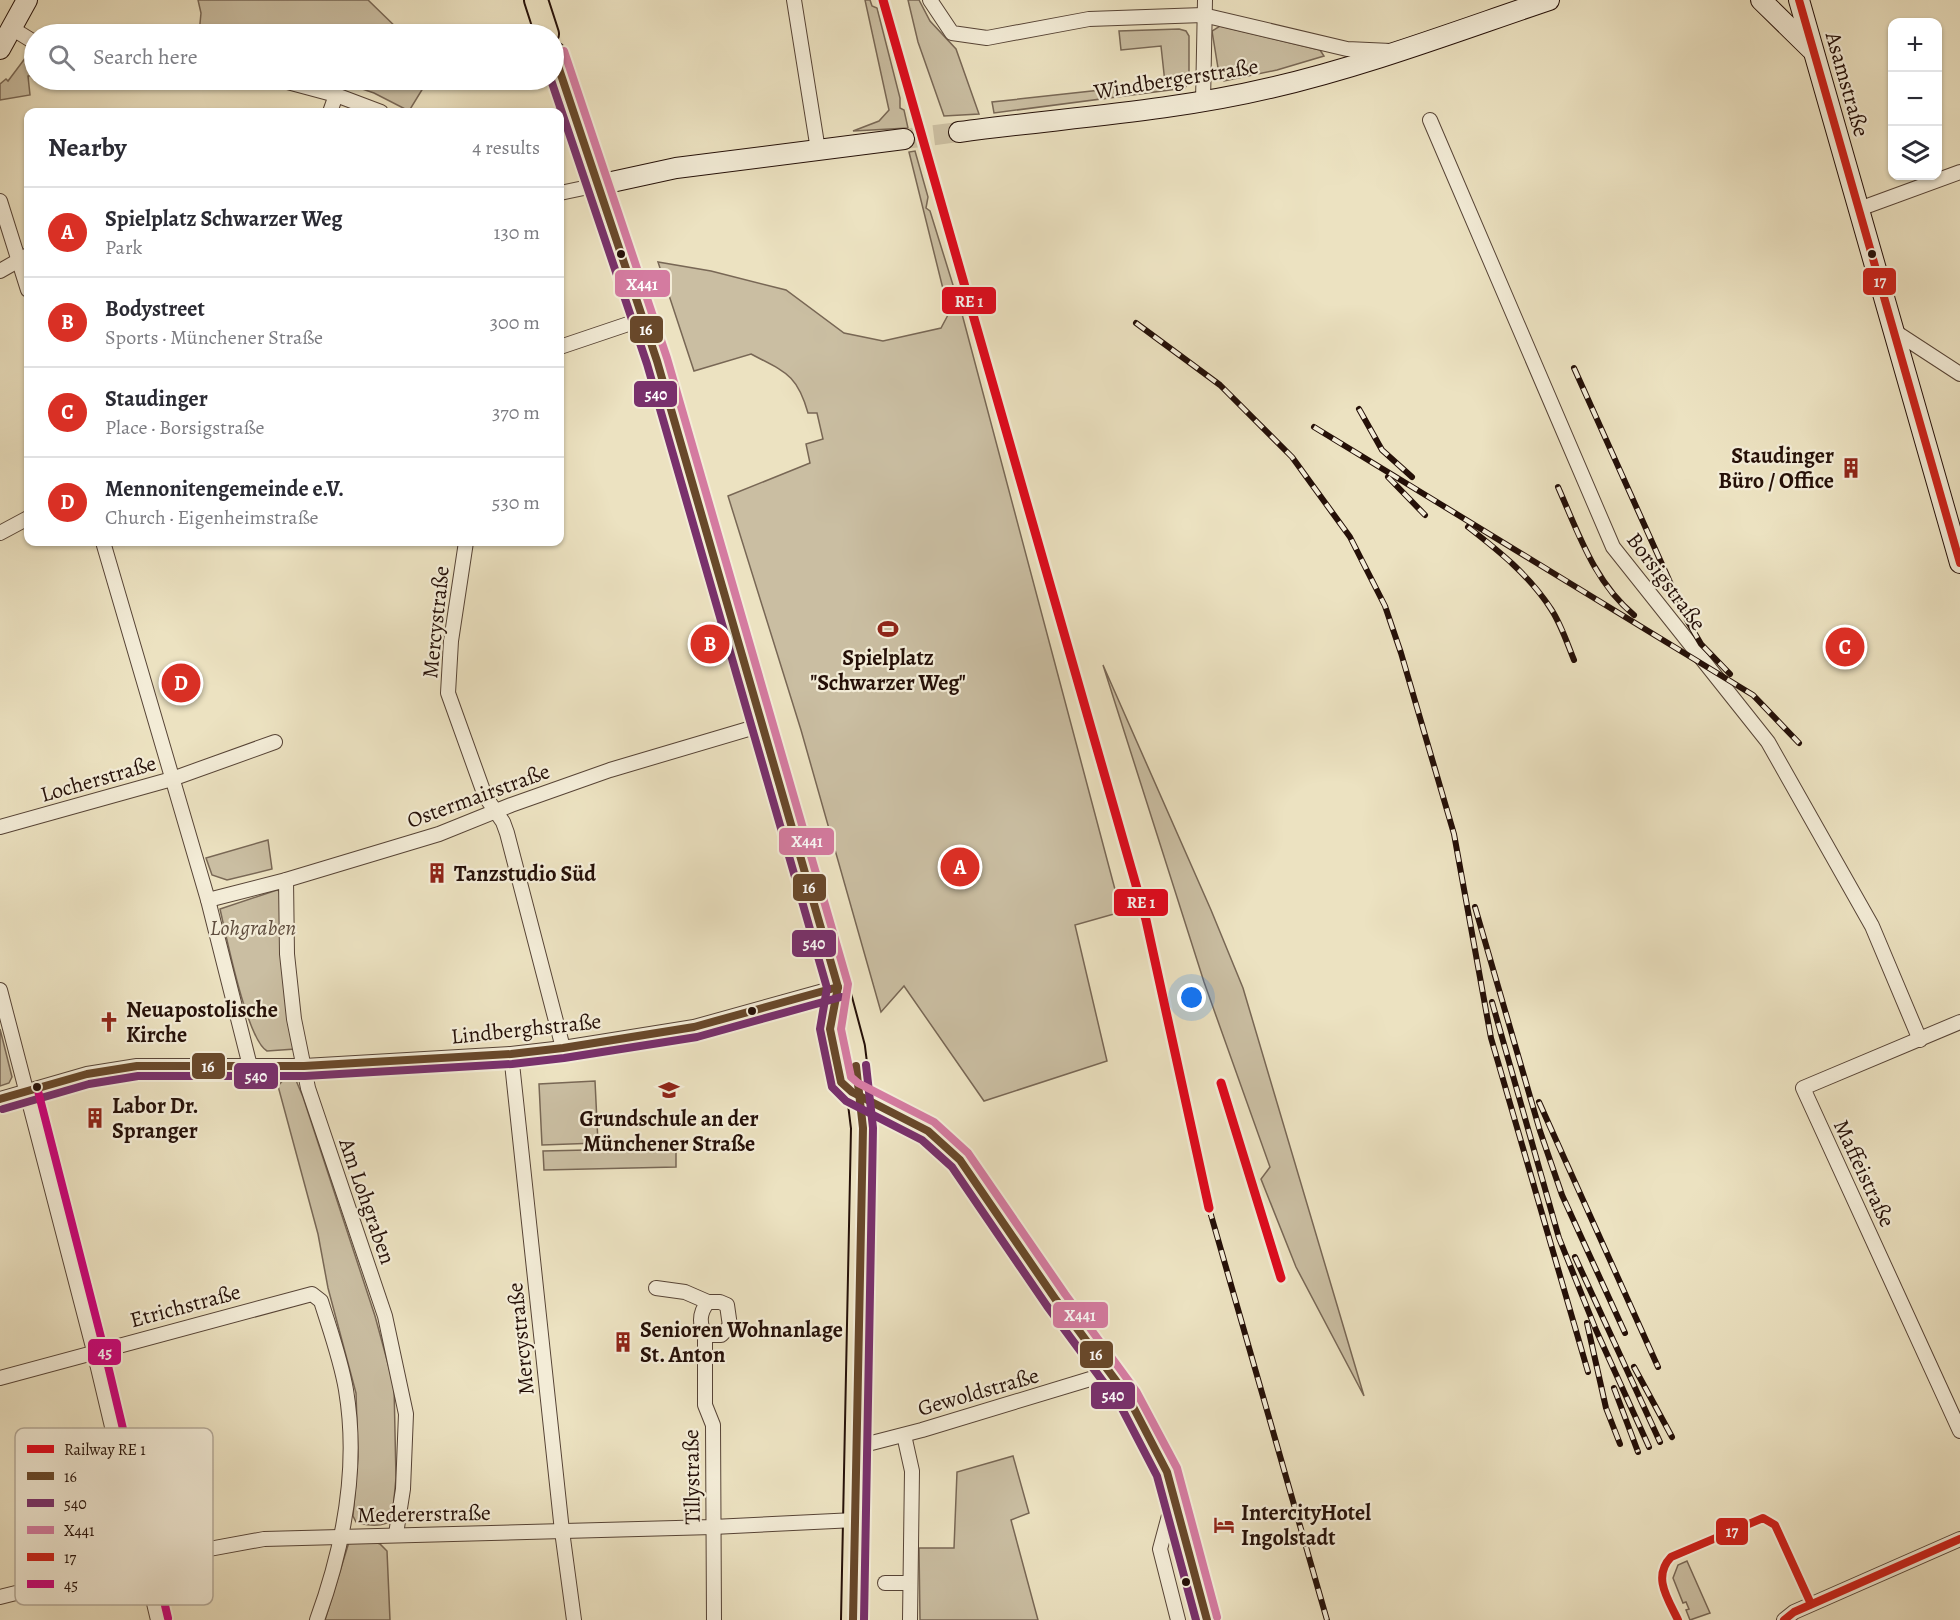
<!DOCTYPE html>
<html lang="en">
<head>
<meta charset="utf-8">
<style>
  :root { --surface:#fff; --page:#f7f7f7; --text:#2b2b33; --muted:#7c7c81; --line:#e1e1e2; --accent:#d93025 }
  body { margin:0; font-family:Alegreya,serif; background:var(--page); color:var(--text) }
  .controls { position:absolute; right:18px; top:18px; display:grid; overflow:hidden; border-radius:12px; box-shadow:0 2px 4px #0004 }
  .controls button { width:54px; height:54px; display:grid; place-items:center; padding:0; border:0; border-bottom:2px solid var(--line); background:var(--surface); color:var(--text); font:30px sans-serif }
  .you { position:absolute; left:1192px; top:998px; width:21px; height:21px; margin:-15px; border:4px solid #fff; border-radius:50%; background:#1a73e8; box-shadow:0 0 0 9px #1a73e833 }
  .badge { display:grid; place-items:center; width:39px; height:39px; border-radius:50%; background:var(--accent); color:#fff; font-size:20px; font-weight:700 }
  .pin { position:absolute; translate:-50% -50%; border:3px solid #fff; box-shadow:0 2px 6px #0006 }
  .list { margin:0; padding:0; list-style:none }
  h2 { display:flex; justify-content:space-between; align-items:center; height:78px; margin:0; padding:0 24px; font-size:26px }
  h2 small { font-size:20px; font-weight:400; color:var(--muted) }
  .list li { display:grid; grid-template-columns:39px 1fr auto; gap:18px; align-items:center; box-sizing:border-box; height:90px; padding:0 24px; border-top:2px solid var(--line) }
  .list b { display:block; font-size:22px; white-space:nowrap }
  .list p { margin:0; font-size:20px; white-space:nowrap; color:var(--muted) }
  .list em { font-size:20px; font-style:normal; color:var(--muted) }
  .icon { flex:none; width:33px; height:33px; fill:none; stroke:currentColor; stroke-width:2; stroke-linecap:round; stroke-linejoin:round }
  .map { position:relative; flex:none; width:1960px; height:1620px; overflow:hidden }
  .search { position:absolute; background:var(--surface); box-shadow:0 2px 4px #0004; left:24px; top:24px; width:540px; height:66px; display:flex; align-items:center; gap:15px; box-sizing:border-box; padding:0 21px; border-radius:33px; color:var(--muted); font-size:22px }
  .panel { position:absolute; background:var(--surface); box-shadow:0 2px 4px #0004; left:24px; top:108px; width:540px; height:438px; border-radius:12px }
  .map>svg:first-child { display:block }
  .green { fill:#cabea2; stroke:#786755; stroke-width:1.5 }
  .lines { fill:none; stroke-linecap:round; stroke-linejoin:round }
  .secondary-tunnel { stroke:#cec2a5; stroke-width:20; stroke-dasharray:20 10; stroke-linecap:butt }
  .street-casing { stroke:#574436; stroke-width:16 }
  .secondary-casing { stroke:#251008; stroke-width:22 }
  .primary-casing { stroke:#251008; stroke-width:26 }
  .street { stroke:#f3ecd7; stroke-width:14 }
  .secondary { stroke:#f3ecd7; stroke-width:20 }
  .primary { stroke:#ece2c1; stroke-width:22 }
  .rail-casing { stroke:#251008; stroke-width:6 }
  .rail { stroke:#f3ecd7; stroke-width:4; stroke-dasharray:11; stroke-linecap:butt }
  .bus-1-casing { stroke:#f3ecd7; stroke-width:12 }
  .bus-2-casing { stroke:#f3ecd7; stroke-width:12 }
  .bus-3-casing { stroke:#f3ecd7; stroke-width:12 }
  .bus-4-casing { stroke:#f3ecd7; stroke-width:12 }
  .bus-5-casing { stroke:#f3ecd7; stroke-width:12 }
  .bus-1 { stroke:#68482a; stroke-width:8 }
  .bus-2 { stroke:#79316c; stroke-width:8 }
  .bus-3 { stroke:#d47ba0; stroke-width:8 }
  .bus-4 { stroke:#cb231c; stroke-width:8 }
  .bus-5 { stroke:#ca0479; stroke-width:8 }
  .rail-1-casing { stroke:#f3ecd7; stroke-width:14 }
  .rail-1 { stroke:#df091d; stroke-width:9 }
  .bus-dot { fill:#251008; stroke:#f3ecd7; stroke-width:2 }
  .labels { text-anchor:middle; stroke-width:4.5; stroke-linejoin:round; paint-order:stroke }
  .street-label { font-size:22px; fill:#251008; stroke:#f3ecd7 }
  .poi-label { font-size:22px; font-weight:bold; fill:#251008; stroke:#f3ecd7; text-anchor:start }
  .park-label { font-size:22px; font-style:italic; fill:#5f4d3e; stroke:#f3ecd7 }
  .key { fill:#f3ecd7; stroke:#b5aa99; stroke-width:1.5 }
  .key-label { font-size:16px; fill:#251008 }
  .line-badge { stroke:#f3ecd7; stroke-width:2 }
  .badge-label { font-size:16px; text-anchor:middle; font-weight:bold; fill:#fff }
</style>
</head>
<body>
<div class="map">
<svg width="1960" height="1620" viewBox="0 0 1960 1620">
  <rect width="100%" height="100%" fill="#ece2c1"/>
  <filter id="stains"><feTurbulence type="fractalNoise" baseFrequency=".00333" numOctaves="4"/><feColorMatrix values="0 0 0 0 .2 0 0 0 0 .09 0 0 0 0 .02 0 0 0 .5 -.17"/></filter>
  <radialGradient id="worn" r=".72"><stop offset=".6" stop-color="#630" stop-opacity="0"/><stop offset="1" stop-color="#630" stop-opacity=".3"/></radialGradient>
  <g class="green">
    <polygon points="198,0 368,0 403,34 199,34 201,13"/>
    <polygon points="865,0 870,0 872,6 877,8 900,98 900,108 904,110 908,128 853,131 879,121 889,110"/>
    <polygon points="908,0 919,0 930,21 956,49 979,114 944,116 918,42"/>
    <polygon points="1220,26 1320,50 1324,56 1277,70 1224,81 1219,74 1212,31"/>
    <polygon points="1179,29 1186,31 1189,36 1189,80 1185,88 994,113 992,102 1165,83 1161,46 1121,50 1119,31"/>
    <polygon points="29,53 34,53 34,75 28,76 30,95 0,100 0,84 6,79 8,81"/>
    <polygon points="336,80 428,80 409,111 374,93"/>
    <path d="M 915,151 L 928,197 L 926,208 L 930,211 L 962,314 L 1121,912 L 1075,925 L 1107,1061 L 984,1101 L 904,986 L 881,1012 L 801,730 L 728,496 L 810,463 L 806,444 L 823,439 L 817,413 L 808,413 C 797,374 785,372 751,354 L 694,371 L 658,262 L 711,271 L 786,290 L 844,333 L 883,341 L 941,328 L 949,313 L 909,152 Z"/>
    <polygon points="1103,665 1211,910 1243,988 1364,1396 1296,1267 1261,1179 1270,1167 1204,982"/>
    <polygon points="268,840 272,869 227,880 212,875 206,858"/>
    <path d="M 277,890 L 280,891 L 295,1049 L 267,1051 C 247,1040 226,935 220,909 Z"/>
    <polygon points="0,1029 12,1077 9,1083 0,1086"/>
    <path d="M 285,1078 L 295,1078 L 303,1097 L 375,1316 L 394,1386 L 396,1478 L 392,1520 C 381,1528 368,1526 356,1522 L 353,1516 L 358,1457 L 356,1393 L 328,1288 L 318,1234 L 278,1086 Z"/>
    <polygon points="595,1081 598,1143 542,1145 539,1084"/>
    <polygon points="676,1148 676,1167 544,1170 543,1151"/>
    <polygon points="1013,1456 1029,1513 1011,1520 1038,1620 920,1620 919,1548 954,1548 957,1472"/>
    <polygon points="370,1540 380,1544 387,1551 390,1620 325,1620 349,1542"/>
    <polygon points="1687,1561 1710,1613 1690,1620 1686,1610 1689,1609 1686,1602 1683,1603 1673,1578 1678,1565"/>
  </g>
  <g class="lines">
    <polyline class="secondary-tunnel" points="904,139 959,132"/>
    <g class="street-casing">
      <g id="street">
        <polyline points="794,0 818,150"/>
        <polyline points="930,0 952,33 987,38 1089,19 1203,15 1347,49 1391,51"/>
        <polyline points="13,29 34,42"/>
        <polyline points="280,80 336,95 381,112"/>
        <polyline points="1203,102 1205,0"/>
        <polyline points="330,112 336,95"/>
        <polyline points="1430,120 1613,547 1768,742 1872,926 1920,1040"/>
        <polyline points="560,193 598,185"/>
        <polyline points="0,201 28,290"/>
        <polyline points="1859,209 1960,172"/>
        <polyline points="0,271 28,255"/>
        <polyline points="1894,331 1960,374"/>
        <polyline points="560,347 643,319"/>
        <polyline points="0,533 28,518"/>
        <polyline points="103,542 208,900 250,1066"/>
        <polyline points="466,542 451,641 448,693 485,796 503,822 507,833 563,1048"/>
        <polyline points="0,827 172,779 275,742"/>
        <polyline points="286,880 287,954 294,1019 308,1088 385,1316 406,1414 403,1489 396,1534"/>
        <polyline points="208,900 286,880 439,834 511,805 610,770 762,725"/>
        <polyline points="0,990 94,1351 158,1620"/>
        <polyline points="1960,1022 1803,1088 1960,1431"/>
        <polyline points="511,1054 562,1531 574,1620"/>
        <polyline points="860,1097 928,1131 960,1160 1056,1300 1128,1397 1154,1443 1174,1497 1160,1549 1178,1620"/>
        <polyline points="0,1099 87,1074 137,1066 304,1066 511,1054 563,1048 694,1027 838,987"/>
        <polyline points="656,1288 685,1292 708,1302"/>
        <path d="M 705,1335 C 699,1323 699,1313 708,1302 L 720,1302 L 727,1305 L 730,1326 L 721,1335 L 705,1335 L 705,1405 L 713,1425 L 714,1620"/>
        <path d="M 0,1378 L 312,1294 L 321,1301 C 330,1330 341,1360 346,1390 C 359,1468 344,1546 317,1620"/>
        <polyline points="904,1435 912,1471 910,1620"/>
        <polyline points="856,1447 922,1430 1110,1373"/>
        <polyline points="885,1583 910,1583"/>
        <polyline points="0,1597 144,1561 264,1539 713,1527 855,1520"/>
        <polyline points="1784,1620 1794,1612 1960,1539"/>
      </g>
    </g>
    <g class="secondary-casing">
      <g id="secondary">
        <polyline points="1761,0 1811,49"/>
        <polyline points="1799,0 1960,563"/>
        <polyline points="0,49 27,0"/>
        <path d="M 959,132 C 1062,118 1169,112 1270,88 C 1365,66 1457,31 1549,0"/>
        <polyline points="598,185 676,168 904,139"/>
      </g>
    </g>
    <g class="primary-casing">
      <g id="primary">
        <polyline points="536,0 547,34"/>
        <polyline points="554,54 657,361 809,883 853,1047 863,1128 853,1620"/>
      </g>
    </g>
    <use href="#street" class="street"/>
    <use href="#secondary" class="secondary"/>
    <use href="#primary" class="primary"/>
    <g class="rail-casing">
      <g id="rail">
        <polyline points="1136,323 1220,385 1292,457 1350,537 1385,606 1401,653 1454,834 1491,1038 1588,1372"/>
        <polyline points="1574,368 1687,620 1701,644 1730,674"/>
        <polyline points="1359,409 1382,450 1412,477"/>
        <polyline points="1314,427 1753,695 1799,743"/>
        <polyline points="1388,477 1425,515"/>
        <path d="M 1558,487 C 1578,532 1594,582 1634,615"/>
        <path d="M 1468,527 C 1499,551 1529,575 1551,609 C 1561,624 1567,643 1574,660"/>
        <polyline points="1475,907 1540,1131 1562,1195 1625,1333"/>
        <polyline points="1492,1002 1559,1238 1596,1330 1649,1447"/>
        <polyline points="1539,1102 1658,1367"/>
        <polyline points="1209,1208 1327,1620"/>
        <polyline points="1575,1257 1660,1442"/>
        <polyline points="1587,1323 1606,1408 1620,1444"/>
        <polyline points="1634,1367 1672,1437"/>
        <polyline points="1614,1388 1638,1452"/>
      </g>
    </g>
    <use href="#rail" class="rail"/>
    <g class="bus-1-casing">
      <g id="bus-1">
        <polyline points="554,54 657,361 838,987 830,1029 841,1082 852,1092 928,1131 960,1160 1056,1300 1128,1397 1167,1472 1207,1620"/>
        <polyline points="0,1099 87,1074 137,1066 304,1066 511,1054 563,1048 694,1027 838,987"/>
        <polyline points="853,1620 863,1128 856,1066"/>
      </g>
    </g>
    <g class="bus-2-casing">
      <g id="bus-2">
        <polyline points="551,80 647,364 827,988 820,1029 832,1087 846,1101 922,1140 952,1167 1047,1306 1119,1403 1157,1476 1196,1620"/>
        <polyline points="3,1109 89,1084 138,1076 305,1076 512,1064 564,1058 697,1037 841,997"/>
        <polyline points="864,1620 873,1128 866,1065"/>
      </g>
    </g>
    <g class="bus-3-casing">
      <polyline id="bus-3" points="564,51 667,358 848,984 841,1029 851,1077 858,1083 934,1122 968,1153 1065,1294 1136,1391 1177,1468 1217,1617"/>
    </g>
    <g class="bus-4-casing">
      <g id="bus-4">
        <polyline points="1799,0 1960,563"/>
        <path d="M 1678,1620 C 1668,1599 1652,1577 1671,1557 L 1763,1518 L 1775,1525 L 1811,1604"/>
        <polyline points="1784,1620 1794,1612 1960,1539"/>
      </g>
    </g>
    <g class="bus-5-casing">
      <polyline id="bus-5" points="37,1087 104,1349 168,1618"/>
    </g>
    <use href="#bus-1" class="bus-1"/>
    <use href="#bus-2" class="bus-2"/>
    <use href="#bus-3" class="bus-3"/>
    <use href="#bus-4" class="bus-4"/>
    <use href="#bus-5" class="bus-5"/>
    <g class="rail-1-casing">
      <g id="rail-1">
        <polyline points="883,0 1146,920 1209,1208"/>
        <polyline points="1221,1083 1281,1278"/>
      </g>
    </g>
    <use href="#rail-1" class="rail-1"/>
  </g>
  <defs>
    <g id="building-bare" transform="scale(1.62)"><path d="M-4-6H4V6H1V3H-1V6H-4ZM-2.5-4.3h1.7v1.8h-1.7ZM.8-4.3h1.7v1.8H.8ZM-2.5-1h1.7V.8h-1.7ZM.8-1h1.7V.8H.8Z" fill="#8f2418" stroke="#f3ecd7" stroke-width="2.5" paint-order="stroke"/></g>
    <g id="stadium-bare" transform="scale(1.62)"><path d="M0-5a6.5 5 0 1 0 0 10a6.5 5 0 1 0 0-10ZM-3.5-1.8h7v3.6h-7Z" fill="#8f2418" stroke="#f3ecd7" stroke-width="2.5" paint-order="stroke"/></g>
    <g id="church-bare" transform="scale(1.62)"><path d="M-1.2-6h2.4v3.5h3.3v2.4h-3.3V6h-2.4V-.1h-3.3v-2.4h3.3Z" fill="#8f2418" stroke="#f3ecd7" stroke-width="2.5" paint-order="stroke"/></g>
    <g id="school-bare" transform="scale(1.62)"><path d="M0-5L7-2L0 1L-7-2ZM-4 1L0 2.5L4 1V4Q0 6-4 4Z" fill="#8f2418" stroke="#f3ecd7" stroke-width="2.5" paint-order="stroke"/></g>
    <g id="hotel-bare" transform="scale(1.62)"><path d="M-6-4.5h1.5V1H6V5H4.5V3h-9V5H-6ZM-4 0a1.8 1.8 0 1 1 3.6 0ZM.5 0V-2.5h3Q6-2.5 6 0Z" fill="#8f2418" stroke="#f3ecd7" stroke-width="2.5" paint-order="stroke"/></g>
  </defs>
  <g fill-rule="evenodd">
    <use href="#building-bare" x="1851" y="468"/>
    <use href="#stadium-bare" x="888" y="629"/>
    <use href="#building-bare" x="437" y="873"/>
    <use href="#church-bare" x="109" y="1022"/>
    <use href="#school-bare" x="669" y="1090"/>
    <use href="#building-bare" x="95" y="1118"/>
    <use href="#building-bare" x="623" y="1342"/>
    <use href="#hotel-bare" x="1224" y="1525"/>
  </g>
  <g class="bus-dot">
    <circle cx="621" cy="254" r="5"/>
    <circle cx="1872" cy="254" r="5"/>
    <circle cx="752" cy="1011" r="5"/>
    <circle cx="37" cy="1087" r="5"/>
    <circle cx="1186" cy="1582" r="5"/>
  </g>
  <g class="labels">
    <g class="street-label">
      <text transform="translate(1176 78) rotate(-9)" y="8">Windbergerstraße</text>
      <text transform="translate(1848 84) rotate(74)" y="8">Asamstraße</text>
      <text transform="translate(1667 581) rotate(53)" y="8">Borsigstraße</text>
      <text transform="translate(435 622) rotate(-84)" y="8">Mercystraße</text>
      <text transform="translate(98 778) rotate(-16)" y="8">Locherstraße</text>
      <text transform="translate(478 795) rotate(-20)" y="8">Ostermairstraße</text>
      <text transform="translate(526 1028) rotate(-6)" y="8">Lindberghstraße</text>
      <text transform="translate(1865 1173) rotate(65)" y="8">Maffeistraße</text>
      <text transform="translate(368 1201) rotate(71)" y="8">Am Lohgraben</text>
      <text transform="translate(185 1305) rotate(-15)" y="8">Etrichstraße</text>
      <text transform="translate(520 1339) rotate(-96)" y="8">Mercystraße</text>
      <text transform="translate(978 1391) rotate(-16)" y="8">Gewoldstraße</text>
      <text transform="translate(691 1477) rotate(-91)" y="8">Tillystraße</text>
      <text transform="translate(424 1513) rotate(-1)" y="8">Medererstraße</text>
    </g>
    <g class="poi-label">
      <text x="1834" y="463" text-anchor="end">Staudinger<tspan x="1834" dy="25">Büro / Office</tspan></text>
      <text x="888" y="665" text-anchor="middle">Spielplatz<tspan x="888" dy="25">"Schwarzer Weg"</tspan></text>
      <text x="454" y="881">Tanzstudio Süd</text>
      <text x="126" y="1017">Neuapostolische<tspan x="126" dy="25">Kirche</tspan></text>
      <text x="112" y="1113">Labor Dr.<tspan x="112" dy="25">Spranger</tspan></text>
      <text x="669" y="1126" text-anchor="middle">Grundschule an der<tspan x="669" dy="25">Münchener Straße</tspan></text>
      <text x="640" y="1337">Senioren Wohnanlage<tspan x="640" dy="25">St. Anton</tspan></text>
      <text x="1241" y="1520">IntercityHotel<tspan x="1241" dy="25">Ingolstadt</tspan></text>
    </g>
    <g class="park-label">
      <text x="253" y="935">Lohgraben</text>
    </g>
  </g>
  <rect x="15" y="1428" width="198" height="177" rx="9" class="key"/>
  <rect x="27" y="1445" width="27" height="8" fill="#df091d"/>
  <rect x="27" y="1472" width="27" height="8" fill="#68482a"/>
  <rect x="27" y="1499" width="27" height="8" fill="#79316c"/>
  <rect x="27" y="1526" width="27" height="8" fill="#d47ba0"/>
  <rect x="27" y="1553" width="27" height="8" fill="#cb231c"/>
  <rect x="27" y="1580" width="27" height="8" fill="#ca0479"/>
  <g class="key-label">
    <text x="64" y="1455">Railway RE 1</text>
    <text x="64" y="1482">16</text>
    <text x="64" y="1509">540</text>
    <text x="64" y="1536">X441</text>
    <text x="64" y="1563">17</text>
    <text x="64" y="1590">45</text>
  </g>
  <g class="line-badge">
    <rect x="1862" y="267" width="35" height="29" rx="6" fill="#cb231c"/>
    <rect x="614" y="269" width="57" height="29" rx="6" fill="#d47ba0"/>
    <rect x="941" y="286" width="56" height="29" rx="6" fill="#df091d"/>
    <rect x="629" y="315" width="35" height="29" rx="6" fill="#68482a"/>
    <rect x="633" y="380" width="45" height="28" rx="6" fill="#79316c"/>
    <rect x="778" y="827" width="57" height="29" rx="6" fill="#d47ba0"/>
    <rect x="792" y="873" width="35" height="29" rx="6" fill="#68482a"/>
    <rect x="1113" y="888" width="56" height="29" rx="6" fill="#df091d"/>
    <rect x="791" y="929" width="46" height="29" rx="6" fill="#79316c"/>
    <rect x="191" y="1052" width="35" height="28" rx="6" fill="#68482a"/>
    <rect x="233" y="1062" width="46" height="28" rx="6" fill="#79316c"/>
    <rect x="1052" y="1301" width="57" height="28" rx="6" fill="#d47ba0"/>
    <rect x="87" y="1338" width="35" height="28" rx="6" fill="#ca0479"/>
    <rect x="1079" y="1340" width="35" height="29" rx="6" fill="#68482a"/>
    <rect x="1090" y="1381" width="46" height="29" rx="6" fill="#79316c"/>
    <rect x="1715" y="1517" width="34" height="29" rx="6" fill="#cb231c"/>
  </g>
  <g class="badge-label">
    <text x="1880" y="287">17</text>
    <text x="642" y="290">X441</text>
    <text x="969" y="307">RE 1</text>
    <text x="646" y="335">16</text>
    <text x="656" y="400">540</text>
    <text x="807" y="847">X441</text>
    <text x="809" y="893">16</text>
    <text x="1141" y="908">RE 1</text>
    <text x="814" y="949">540</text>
    <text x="208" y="1072">16</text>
    <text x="256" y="1082">540</text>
    <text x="1080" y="1321">X441</text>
    <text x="105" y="1358">45</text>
    <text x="1096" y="1360">16</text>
    <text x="1113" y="1401">540</text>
    <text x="1732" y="1537">17</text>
  </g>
  <rect width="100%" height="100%" filter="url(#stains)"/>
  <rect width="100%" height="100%" fill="url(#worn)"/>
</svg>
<div class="controls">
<button>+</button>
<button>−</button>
<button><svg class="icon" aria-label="layers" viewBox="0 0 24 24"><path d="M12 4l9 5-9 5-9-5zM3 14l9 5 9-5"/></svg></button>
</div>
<div class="you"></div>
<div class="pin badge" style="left:960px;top:867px">A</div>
<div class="pin badge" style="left:710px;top:644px">B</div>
<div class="pin badge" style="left:1845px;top:647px">C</div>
<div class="pin badge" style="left:181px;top:683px">D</div>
<div class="search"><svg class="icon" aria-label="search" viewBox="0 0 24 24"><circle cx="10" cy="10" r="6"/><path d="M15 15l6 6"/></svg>Search here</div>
<section class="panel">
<h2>Nearby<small>4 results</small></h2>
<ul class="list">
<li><span class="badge">A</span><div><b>Spielplatz Schwarzer Weg</b><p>Park</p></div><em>130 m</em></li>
<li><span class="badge">B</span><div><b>Bodystreet</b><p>Sports · Münchener Straße</p></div><em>300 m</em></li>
<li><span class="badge">C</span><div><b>Staudinger</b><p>Place · Borsigstraße</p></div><em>370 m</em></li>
<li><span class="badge">D</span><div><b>Mennonitengemeinde e.V.</b><p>Church · Eigenheimstraße</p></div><em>530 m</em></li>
</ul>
</section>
</div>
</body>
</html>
